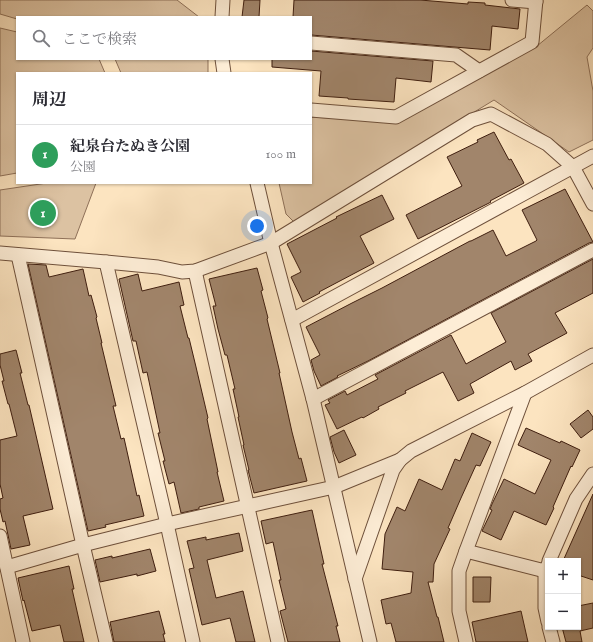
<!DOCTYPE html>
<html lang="ja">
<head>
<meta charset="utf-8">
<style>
  :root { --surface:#fff; --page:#f7f7f7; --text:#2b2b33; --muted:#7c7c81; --line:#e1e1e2; --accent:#b45309 }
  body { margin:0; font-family:"IM FELL English","Noto Serif JP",serif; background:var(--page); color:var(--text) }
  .controls { position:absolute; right:12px; bottom:12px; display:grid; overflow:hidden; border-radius:0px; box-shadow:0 1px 3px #0004 }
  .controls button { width:36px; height:36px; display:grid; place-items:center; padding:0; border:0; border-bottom:1px solid var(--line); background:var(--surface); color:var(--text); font:20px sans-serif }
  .you { position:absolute; left:257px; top:226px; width:14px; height:14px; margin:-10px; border:3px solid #fff; border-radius:50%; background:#1a73e8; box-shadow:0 0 0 6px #1a73e833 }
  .badge { display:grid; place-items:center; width:26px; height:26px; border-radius:50%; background:var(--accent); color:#fff; font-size:13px; font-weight:700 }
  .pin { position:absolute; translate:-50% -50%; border:2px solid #fff; box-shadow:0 1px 4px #0006 }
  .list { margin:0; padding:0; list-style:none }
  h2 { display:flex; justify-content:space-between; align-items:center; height:52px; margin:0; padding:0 16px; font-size:17px }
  h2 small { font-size:13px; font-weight:400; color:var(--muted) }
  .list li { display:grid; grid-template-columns:26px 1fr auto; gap:12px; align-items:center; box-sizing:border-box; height:60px; padding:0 16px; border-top:1px solid var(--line) }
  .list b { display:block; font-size:15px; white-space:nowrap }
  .list p { margin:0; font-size:13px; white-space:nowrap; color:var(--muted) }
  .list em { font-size:13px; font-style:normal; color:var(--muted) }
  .icon { flex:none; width:22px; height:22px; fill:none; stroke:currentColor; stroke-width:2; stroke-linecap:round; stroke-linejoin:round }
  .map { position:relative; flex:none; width:593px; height:642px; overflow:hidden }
  .search { position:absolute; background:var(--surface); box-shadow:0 1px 3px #0004; left:16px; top:16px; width:296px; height:44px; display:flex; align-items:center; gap:10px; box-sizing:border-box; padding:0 14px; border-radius:0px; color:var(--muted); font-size:15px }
  .panel { position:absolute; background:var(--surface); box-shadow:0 1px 3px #0004; left:16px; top:72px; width:296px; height:112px; border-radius:0px }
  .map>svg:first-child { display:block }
  .green { fill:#dcc2a2; stroke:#8e7058 }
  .building { fill:#a1856b; stroke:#3f1e0f }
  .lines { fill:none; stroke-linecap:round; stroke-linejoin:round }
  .minor-casing { stroke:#6e503b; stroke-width:15 }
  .minor { stroke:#fdedd6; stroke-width:13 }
</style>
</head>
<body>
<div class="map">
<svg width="593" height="642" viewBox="0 0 593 642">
  <rect width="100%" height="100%" fill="#fce4c0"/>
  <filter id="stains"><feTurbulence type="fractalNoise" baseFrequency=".005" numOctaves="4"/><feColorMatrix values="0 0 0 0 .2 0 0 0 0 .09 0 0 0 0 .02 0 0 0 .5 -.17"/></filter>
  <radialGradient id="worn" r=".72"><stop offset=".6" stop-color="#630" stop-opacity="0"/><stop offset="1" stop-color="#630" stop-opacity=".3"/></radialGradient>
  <g class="green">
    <polygon points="0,0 177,0 199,17 17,17 17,19 0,14"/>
    <polygon points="587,5 593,11 593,48 587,57 593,91 593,140 569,152 494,100 294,222 286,214 279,183 311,183 311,117 395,122 537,46"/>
    <polygon points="0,28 17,32 17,59 99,59 105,73 17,73 17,173 0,176"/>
    <polygon points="115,59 208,59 208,73 121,73"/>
    <polygon points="47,183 96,183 75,239 0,236 0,190"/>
  </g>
  <g class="building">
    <polygon points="244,0 260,0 259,17 242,17"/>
    <polygon points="294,0 420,0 468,4 468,2 485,3 485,5 520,9 518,29 492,26 490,50 311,35 311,17 293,17"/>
    <polygon points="311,51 433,61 431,82 396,78 394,102 348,99 348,98 319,96 321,71 272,67 272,59 311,59"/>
    <polygon points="494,132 509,160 511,159 524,183 490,201 491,202 418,239 406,215 462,186 447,157 478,142 477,140"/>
    <polygon points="565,189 593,242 589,243 368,361 337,376 338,377 321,386 314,371 311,360 320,355 306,327 352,303 382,288 470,241 471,241 493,230 506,256 536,241 537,240 522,210"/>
    <polygon points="382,195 394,219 360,236 374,263 319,292 320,293 303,302 291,277 301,272 287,244 337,218 336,217"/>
    <polygon points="593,259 593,293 555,313 567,333 528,354 532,361 515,370 511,361 470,384 474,393 458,401 443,372 405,391 406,393 378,407 379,409 363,418 362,417 337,429 325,405 330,403 328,400 345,391 347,395 378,379 375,375 451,335 466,364 506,342 491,313"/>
    <polygon points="28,264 46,265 49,277 83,269 89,296 91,295 97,317 96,318 102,343 101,343 116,406 113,406 121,439 124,438 137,496 139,495 144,516 105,525 106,527 88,531"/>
    <polygon points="257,268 263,290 261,291 268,318 267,319 280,373 279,373 292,432 299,459 301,458 307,481 254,493 248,470 249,470 243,445 244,445 238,417 239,417 233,389 235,389 227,355 225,355 218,329 213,306 216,306 209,279"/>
    <polygon points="138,274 142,291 179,282 184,305 180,306 188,338 189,338 196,367 208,418 207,419 218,472 217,472 224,501 199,507 199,509 181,513 174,482 169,484 163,461 165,461 158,433 160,433 147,372 143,373 136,341 133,341 119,279"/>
    <polygon points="16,350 22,373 20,373 28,405 29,405 53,509 23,516 30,545 11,549 5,521 3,522 0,509 0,499 3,498 0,484 0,440 17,436 9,404 8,404 2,381 4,381 0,365 0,354"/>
    <polygon points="588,410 593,417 593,429 581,438 570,424"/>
    <polygon points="526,428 560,443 561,441 580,450 572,467 571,466 553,507 554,508 546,525 514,511 501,540 482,531 492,510 490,509 492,504 504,479 535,494 551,460 518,445"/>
    <polygon points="344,430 356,455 339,463 334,452 330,437"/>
    <polygon points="472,433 491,442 480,466 476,465 461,498 448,528 450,529 434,564 433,582 428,582 437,617 438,617 444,642 396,642 391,623 386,624 381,600 411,593 413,572 382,569 385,534 397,507 405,511 419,479 442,490 455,459 460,461"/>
    <polygon points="593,494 593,580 578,575 578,561 563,561"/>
    <polygon points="312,510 324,564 322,564 338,626 336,626 340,642 288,642 280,611 286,609 279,580 281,580 273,542 266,544 261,521"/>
    <polygon points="239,533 243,551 207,560 216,598 243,591 255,642 236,642 230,618 202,625 189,569 194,568 187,541 206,537 206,540"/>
    <polygon points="150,549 156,571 137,576 137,574 100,582 95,560 112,556 112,558"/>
    <polygon points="69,566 74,589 72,589 84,642 64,642 60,625 32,631 24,600 23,601 18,578"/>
    <polygon points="473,577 491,577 490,602 473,602"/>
    <polygon points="593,603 593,628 580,631 582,642 566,642 562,627 578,627 578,606"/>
    <polygon points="159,611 165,634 163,634 165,642 114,642 110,622"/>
    <polygon points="521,611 528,642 476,642 472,622"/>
  </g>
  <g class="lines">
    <g class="minor-casing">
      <g id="minor">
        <polyline points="512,0 536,2"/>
        <polyline points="222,17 223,0"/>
        <polyline points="311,43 456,55 479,71"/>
        <polyline points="222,59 224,73"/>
        <polyline points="311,110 396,117 532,42 536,0"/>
        <polyline points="257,183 271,243 313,399 370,642"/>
        <polyline points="0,253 106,262 158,267 182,272 195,271 271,243 472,120 491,114 547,144 573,167 593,204"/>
        <polyline points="18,255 83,545 106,642"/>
        <polyline points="106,262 167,524 193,642"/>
        <polyline points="195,271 278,642"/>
        <polyline points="292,320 593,156"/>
        <polyline points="313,399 593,250"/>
        <polyline points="0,536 23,642"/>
        <polyline points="466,551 545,571"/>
        <polyline points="549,561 576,499 593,474"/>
        <polyline points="548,565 545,571 545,608 548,622"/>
        <polyline points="7,567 83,545 167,524 334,487 400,460"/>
        <polyline points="355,579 393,470 400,460 411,451 525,393 593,355"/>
        <polyline points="549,627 553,642"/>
        <polyline points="466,642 459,611 459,571 466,551 525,393"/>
      </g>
    </g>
    <use href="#minor" class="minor"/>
  </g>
  <rect width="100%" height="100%" filter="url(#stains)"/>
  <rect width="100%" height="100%" fill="url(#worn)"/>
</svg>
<div class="controls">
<button>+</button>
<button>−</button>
</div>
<div class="you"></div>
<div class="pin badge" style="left:43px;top:213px;background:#2e9e5b">1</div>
<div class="search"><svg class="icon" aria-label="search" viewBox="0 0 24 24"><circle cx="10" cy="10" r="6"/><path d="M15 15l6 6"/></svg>ここで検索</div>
<section class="panel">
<h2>周辺<small></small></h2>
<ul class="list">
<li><span class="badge" style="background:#2e9e5b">1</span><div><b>紀泉台たぬき公園</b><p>公園</p></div><em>100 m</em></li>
</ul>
</section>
</div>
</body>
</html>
